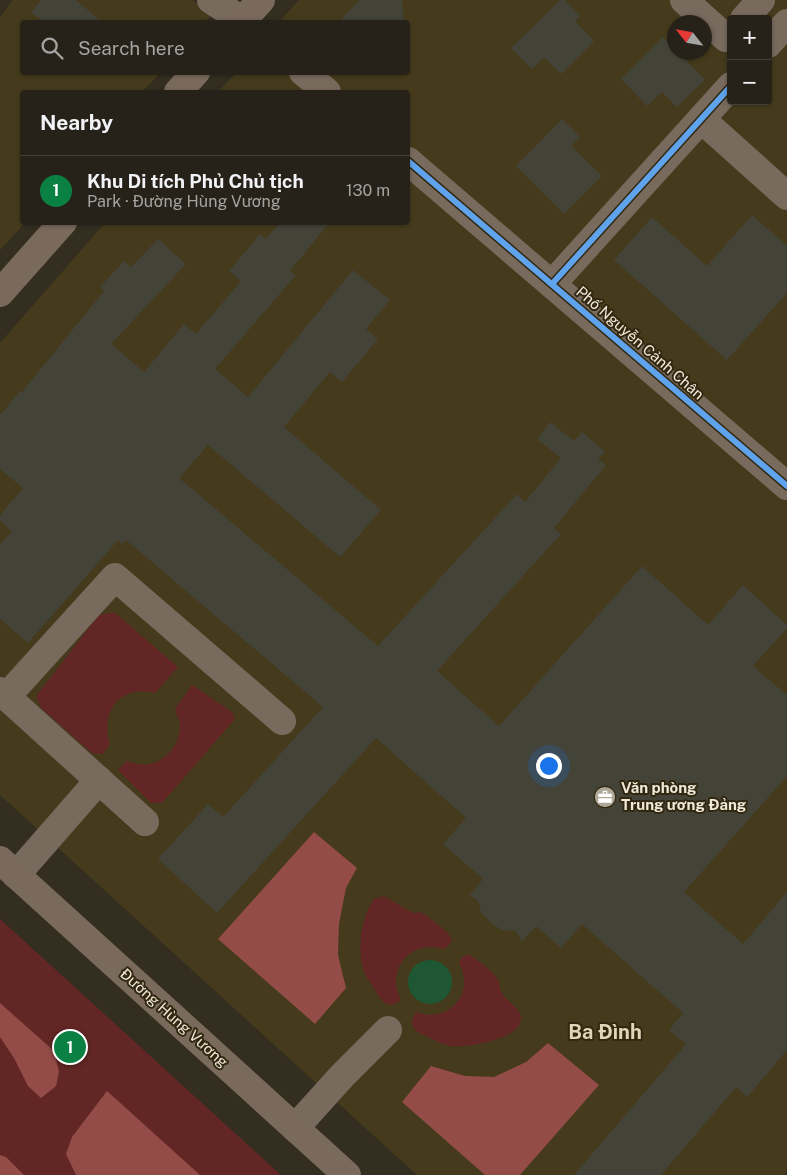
<!DOCTYPE html>
<html lang="en">
<head>
<meta charset="utf-8">
<style>
  :root { --surface:#272219; --page:#332f26; --text:#f1f3f6; --muted:#a4a4a2; --line:#433f38; --accent:#0b8043 }
  body { margin:0; font-family:"Public Sans",sans-serif; background:var(--page); color:var(--text) }
  .controls { position:absolute; right:15px; top:15px; display:grid; overflow:hidden; border-radius:5px; box-shadow:0 1px 4px #0004 }
  .controls button { width:45px; height:45px; display:grid; place-items:center; padding:0; border:0; border-bottom:1px solid var(--line); background:var(--surface); color:var(--text); font:25px sans-serif }
  .compass { position:absolute; left:667px; top:15px; width:45px; height:45px; border-radius:50%; background:var(--surface); box-shadow:0 1px 4px #0004; rotate:301deg }
  .you { position:absolute; left:548px; top:765px; width:18px; height:18px; margin:-12px; border:4px solid #fff; border-radius:50%; background:#1a73e8; box-shadow:0 0 0 8px #1a73e833 }
  .badge { display:grid; place-items:center; width:32px; height:32px; border-radius:50%; background:var(--accent); color:#fff; font-size:16px; font-weight:700 }
  .pin { position:absolute; translate:-50% -50%; border:2px solid #fff; box-shadow:0 1px 5px #0006 }
  .list { margin:0; padding:0; list-style:none }
  h2 { display:flex; justify-content:space-between; align-items:center; height:65px; margin:0; padding:0 20px; font-size:21px }
  h2 small { font-size:16px; font-weight:400; color:var(--muted) }
  .list li { display:grid; grid-template-columns:32px 1fr auto; gap:15px; align-items:center; box-sizing:border-box; height:70px; padding:0 20px; border-top:1px solid var(--line) }
  .list b { display:block; font-size:19px; white-space:nowrap }
  .list p { margin:0; font-size:16px; white-space:nowrap; color:var(--muted) }
  .list em { font-size:16px; font-style:normal; color:var(--muted) }
  .icon { flex:none; width:28px; height:28px; fill:none; stroke:currentColor; stroke-width:2; stroke-linecap:round; stroke-linejoin:round }
  .map { position:relative; flex:none; width:787px; height:1175px; overflow:hidden }
  .search { position:absolute; background:var(--surface); box-shadow:0 1px 4px #0004; left:20px; top:20px; width:390px; height:55px; display:flex; align-items:center; gap:12px; box-sizing:border-box; padding:0 18px; border-radius:5px; color:var(--muted); font-size:19px }
  .panel { position:absolute; background:var(--surface); box-shadow:0 1px 4px #0004; left:20px; top:90px; width:390px; height:135px; border-radius:5px }
  .map>svg:first-child { display:block }
  .built { fill:#453a1b; fill-rule:evenodd }
  .green { fill:#622724 }
  .forest { fill:#944c48 }
  .water { fill:#1f5735 }
  .building { fill:#444338 }
  .lines { fill:none; stroke-linecap:round; stroke-linejoin:round }
  .minor { stroke:#796a5e; stroke-width:28 }
  .major { stroke:#796a5c; stroke-width:28 }
  .cycleway-casing { stroke:#32280f; stroke-width:9 }
  .cycleway { stroke:#60a3ed; stroke-width:6 }
  .labels { text-anchor:middle; stroke-width:4; stroke-linejoin:round; paint-order:stroke }
  .street-label { font-size:15px; fill:#efe9da; stroke:#32280f }
  .poi-label { font-size:15px; font-weight:bold; fill:#efe9da; stroke:#32280f; text-anchor:start }
  .district-label { font-size:20px; font-weight:bold; fill:#e1d5b7; stroke:#32280f }
</style>
</head>
<body>
<div class="map">
<svg width="787" height="1175" viewBox="0 0 787 1175">
  <rect width="100%" height="100%" fill="#342e21"/>
  <g class="built">
    <polygon points="12,0 192,0 213,14 205,22 22,22 22,72 160,73 142,92 22,92 22,222 25,223 0,250 0,18"/>
    <path d="M 299,0 L 787,0 L 787,1171 L 784,1175 L 417,1175 L 0,795 L 0,343 L 105,223 L 408,222 L 408,92 L 218,92 L 236,73 L 408,72 L 408,22 L 279,22 ZM 731,19 L 768,19 L 768,101 L 731,101 ZM 674,22 L 704,22 L 704,52 L 674,52 Z"/>
  </g>
  <g class="green">
    <path d="M 114,612 L 178,667 L 155,693 C 120,685 100,711 110,744 L 103,754 L 92,753 L 41,708 L 36,696 L 99,615 Z"/>
    <path d="M 192,685 L 232,712 L 235,719 L 162,803 L 151,803 L 118,770 L 126,761 C 135,764 144,766 153,763 C 171,758 183,738 179,720 C 178,717 176,713 175,709 Z"/>
    <path d="M 384,896 L 413,913 L 420,912 L 424,914 L 446,931 L 452,939 L 449,945 L 444,949 C 411,939 385,969 401,1000 C 386,1012 381,999 373,987 C 371,983 367,978 365,974 C 360,963 360,947 361,935 C 363,921 366,912 374,899 Z"/>
    <polygon points="0,919 281,1175 0,1175"/>
    <path d="M 468,954 C 476,959 493,971 497,978 C 501,985 498,989 504,996 C 509,1002 520,1009 521,1017 C 523,1040 465,1048 449,1046 C 442,1044 434,1040 428,1037 C 414,1031 407,1027 416,1012 C 449,1024 476,993 459,963 L 462,957 Z"/>
  </g>
  <g class="forest">
    <polygon points="314,832 357,868 346,888 339,924 338,955 346,988 315,1024 218,939"/>
    <polygon points="0,1003 54,1051 59,1072 56,1086 41,1098 28,1086 14,1058 0,1037"/>
    <polygon points="548,1043 599,1085 520,1175 485,1175 402,1102 431,1066 465,1076 494,1077 526,1062"/>
    <polygon points="107,1091 200,1175 76,1175 66,1154 72,1137"/>
    <polygon points="0,1155 6,1157 24,1175 0,1175"/>
  </g>
  <circle class="water" cx="430" cy="982" r="22"/>
  <g class="building">
    <polygon points="41,0 76,0 102,22 44,22 31,12"/>
    <polygon points="359,0 402,0 404,22 339,22"/>
    <polygon points="560,0 565,0 580,16 575,21 594,41 561,74 544,57 532,69 511,48"/>
    <polygon points="663,37 674,49 674,52 678,52 705,80 677,107 662,92 647,106 621,79"/>
    <polygon points="562,119 580,137 571,146 602,176 564,214 516,166"/>
    <polygon points="752,215 787,246 787,293 727,360 614,260 652,217 707,266"/>
    <polygon points="280,222 330,222 290,271 296,275 215,369 248,397 353,270 390,300 366,329 378,339 342,382 330,372 284,427 381,510 340,557 208,445 179,478 378,646 517,494 525,502 561,458 537,439 550,422 574,441 582,432 605,451 598,459 606,465 554,528 561,534 437,671 499,726 642,566 708,625 743,585 787,625 787,628 753,666 787,695 787,776 684,892 743,944 787,892 787,1050 747,1097 736,1087 661,1175 574,1175 686,1044 669,1030 683,1013 582,924 561,948 536,926 522,942 516,931 502,930 491,923 481,912 478,900 469,896 483,879 443,844 466,818 376,738 217,913 158,859 208,804 223,817 323,707 126,540 122,544 118,540 28,643 0,619 0,545 12,531 0,520 0,515 23,488 0,469 0,415 20,391 22,392 104,291 100,287 124,261 131,267 158,239 186,264 111,344 144,372 184,324 196,334 241,281 229,271 260,234 266,239"/>
  </g>
  <g class="lines">
    <g class="minor">
      <polyline points="211,0 245,22"/>
      <polyline points="684,0 726,38 731,33"/>
      <polyline points="744,19 761,0"/>
      <polyline points="768,44 787,23"/>
      <polyline points="303,72 327,92"/>
      <polyline points="701,119 787,196"/>
      <polyline points="408,161 787,486"/>
      <polyline points="552,284 731,86"/>
      <polyline points="0,691 145,822"/>
      <polyline points="6,697 115,577 282,721"/>
      <polyline points="16,875 99,780"/>
      <polyline points="295,1128 342,1076 388,1030"/>
    </g>
    <g class="major">
      <polyline points="241,22 261,0"/>
      <polyline points="178,92 196,72"/>
      <polyline points="0,293 63,222"/>
      <polyline points="0,860 347,1175"/>
    </g>
    <g class="cycleway-casing">
      <g id="cycleway">
        <polyline points="408,161 787,486"/>
        <polyline points="552,284 731,86"/>
      </g>
    </g>
    <use href="#cycleway" class="cycleway"/>
  </g>
  <defs>
    <g id="office-disc" transform="scale(1.125)"><circle r="9.5" fill="#aea899" stroke="#32280f"/><path d="M-6-3h4V-5.5h4V-3h4V5H-6ZM-1-4.5V-3h2v-1.5ZM-6 0V1H6V0Z" fill="#fff"/></g>
  </defs>
  <g fill-rule="evenodd">
    <use href="#office-disc" x="605" y="797"/>
  </g>
  <g class="labels">
    <g class="street-label">
      <text transform="translate(640 343) rotate(41)" y="5">Phố Nguyễn Cảnh Chân</text>
      <text transform="translate(174 1018) rotate(42)" y="5">Đường Hùng Vương</text>
    </g>
    <g class="poi-label">
      <text x="621" y="793">Văn phòng<tspan x="621" dy="17">Trung ương Đảng</tspan></text>
    </g>
    <g class="district-label">
      <text x="605" y="1039">Ba Đình</text>
    </g>
  </g>
</svg>
<div class="controls">
<button>+</button>
<button>−</button>
</div>
<svg class="compass" viewBox="-18 -18 36 36"><path d="M0-13l5 13h-10z" fill="#e53935"/><path d="M0 13l5-13h-10z" fill="#a4a4a2"/></svg>
<div class="you"></div>
<div class="pin badge" style="left:70px;top:1047px">1</div>
<div class="search"><svg class="icon" aria-label="search" viewBox="0 0 24 24"><circle cx="10" cy="10" r="6"/><path d="M15 15l6 6"/></svg>Search here</div>
<section class="panel">
<h2>Nearby<small></small></h2>
<ul class="list">
<li><span class="badge">1</span><div><b>Khu Di tích Phủ Chủ tịch</b><p>Park · Đường Hùng Vương</p></div><em>130 m</em></li>
</ul>
</section>
</div>
</body>
</html>
